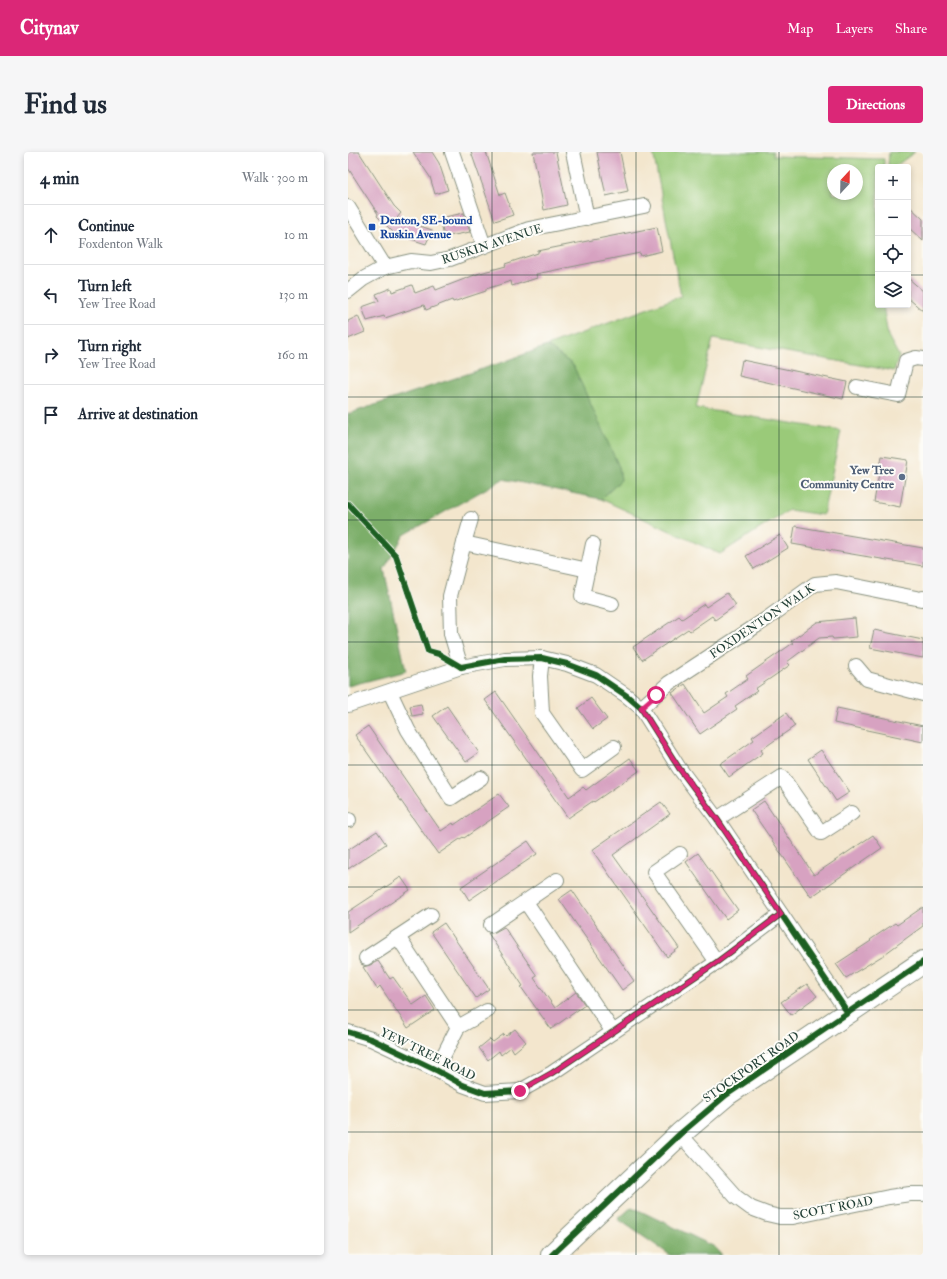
<!DOCTYPE html>
<html lang="en">
<head>
<meta charset="utf-8">
<style>
  :root { --surface:#fff; --page:#f6f6f7; --text:#1f2937; --muted:#747a83; --line:#e0e1e3; --accent:#db2777 }
  body { margin:0; font-family:"IM FELL Double Pica",serif; background:var(--page); color:var(--text) }
  .controls { position:absolute; right:12px; top:12px; display:grid; overflow:hidden; border-radius:4px; box-shadow:0 2px 6px #0003 }
  .controls button { width:36px; height:36px; display:grid; place-items:center; padding:0; border:0; border-bottom:1px solid var(--line); background:var(--surface); color:var(--text); font:20px sans-serif }
  .compass { position:absolute; left:479px; top:12px; width:36px; height:36px; border-radius:50%; background:var(--surface); box-shadow:0 2px 6px #0003; rotate:22deg }
  .stop { position:absolute; width:12px; height:12px; margin:-9px; border:3px solid #db2777; border-radius:50%; background:#fff }
  .stop.end { background:#db2777; border-color:#fff; box-shadow:0 1px 4px #0008 }
  .list { margin:0; padding:0; list-style:none }
  h2 { display:flex; justify-content:space-between; align-items:center; height:52px; margin:0; padding:0 16px; font-size:17px }
  h2 small { font-size:13px; font-weight:400; color:var(--muted) }
  .list li { display:grid; grid-template-columns:26px 1fr auto; gap:12px; align-items:center; box-sizing:border-box; height:60px; padding:0 16px; border-top:1px solid var(--line) }
  .list b { display:block; font-size:15px; white-space:nowrap }
  .list p { margin:0; font-size:13px; white-space:nowrap; color:var(--muted) }
  .list em { font-size:13px; font-style:normal; color:var(--muted) }
  .icon { flex:none; width:22px; height:22px; fill:none; stroke:currentColor; stroke-width:2; stroke-linecap:round; stroke-linejoin:round }
  .map { position:relative; flex:none; width:575px; height:1103px; overflow:hidden; border-radius:4px }
  header { display:flex; align-items:center; gap:24px; box-sizing:border-box; height:56px; padding:0 20px; background:var(--accent); color:#fff }
  header strong { font-size:19px }
  nav { display:flex; gap:22px; margin-inline-start:auto; font-size:14px }
  .intro { display:flex; align-items:center; justify-content:space-between; box-sizing:border-box; height:96px; padding:0 24px }
  h1 { margin:0; font-size:28px }
  .button { padding:10px 18px; border-radius:4px; background:var(--accent); color:#fff; font-size:14px; font-weight:700 }
  main { display:flex; gap:24px; padding:0 24px }
  aside { flex:1; background:var(--surface); border-radius:4px; box-shadow:0 2px 6px #0003 }
  .map>svg:first-child { display:block }
  .green { fill:#9aca79; stroke:#5c8456; fill-rule:evenodd }
  .forest { fill:#7bae69; stroke:#4d764e }
  .building { fill:#d7a2c1 }
  .lines { fill:none; stroke-linecap:round; stroke-linejoin:round }
  .street-casing { stroke:#899280; stroke-width:16 }
  .highway-casing { stroke:#899280; stroke-width:24 }
  .street { stroke:#fff; stroke-width:14 }
  .highway { stroke:#fff; stroke-width:22 }
  .cycleway-casing { stroke:#fdfcf7; stroke-width:8 }
  .cycleway { stroke:#1b5e20; stroke-width:6 }
  .route { stroke:#db2777; stroke-width:5 }
  .grid { fill:none; stroke:#1f3d34; stroke-width:1; stroke-opacity:0.55 }
  .transit-dot { fill:#1a4fb4; stroke:#fdfcf7; stroke-width:1.5 }
  .service-dot { fill:#5c6f8a; stroke:#fdfcf7; stroke-width:1.5 }
  .labels { text-anchor:middle; stroke-width:4; stroke-linejoin:round; paint-order:stroke }
  .transit-label { font-size:12px; font-weight:bold; fill:#164399; stroke:#fdfcf7; text-anchor:start }
  .street-label { font-size:12px; fill:#1f3d34; stroke:#fdfcf7 }
  .service-label { font-size:12px; font-weight:bold; fill:#4e5e75; stroke:#fdfcf7; text-anchor:end }
</style>
</head>
<body>
<header>
<strong>Citynav</strong>
<nav><a>Map</a><a>Layers</a><a>Share</a></nav>
</header>
<div class="intro"><h1>Find us</h1><a class="button">Directions</a></div>
<main>
<aside>
<h2>4 min<small>Walk · 300 m</small></h2>
<ul class="list">
<li><svg class="icon" aria-label="ahead" viewBox="0 0 24 24"><path d="M12 20V5M6 11l6-6 6 6"/></svg><div><b>Continue</b><p>Foxdenton Walk</p></div><em>10 m</em></li>
<li><svg class="icon" aria-label="left" viewBox="0 0 24 24"><path d="M17 20v-9H6M10 6l-5 5 5 5"/></svg><div><b>Turn left</b><p>Yew Tree Road</p></div><em>130 m</em></li>
<li><svg class="icon" aria-label="right" viewBox="0 0 24 24"><path d="M7 20v-9h11M14 6l5 5-5 5"/></svg><div><b>Turn right</b><p>Yew Tree Road</p></div><em>160 m</em></li>
<li><svg class="icon" aria-label="arrive" viewBox="0 0 24 24"><path d="M6 21V4h12l-3 4 3 4H6"/></svg><div><b>Arrive at destination</b></div></li>
</ul>
</aside>
<div class="map">
<svg width="575" height="1103" viewBox="0 0 575 1103">
  <rect width="100%" height="100%" fill="#fdfcf7"/>
  <filter id="ink" filterUnits="userSpaceOnUse"><feTurbulence type="fractalNoise" baseFrequency=".025" numOctaves="2"/><feDisplacementMap in="SourceGraphic" scale="8" xChannelSelector="R" yChannelSelector="G"/><feConvolveMatrix kernelMatrix="1 2 1 2 8 2 1 2 1" color-interpolation-filters="sRGB"/></filter>
  <filter id="wash" filterUnits="userSpaceOnUse"><feTurbulence type="fractalNoise" baseFrequency=".012" numOctaves="4" result="noise"/><feDisplacementMap in="SourceGraphic" scale="16" xChannelSelector="R" yChannelSelector="G"/><feGaussianBlur stdDeviation="0.9" result="paint"/><feColorMatrix in="noise" values="0 0 0 0 0 0 0 0 0 0 0 0 0 0 0 0 0 1.4 0 .05"/><feComposite in="paint" operator="in"/></filter>
  <g filter="url(#wash)">
    <rect width="100%" height="100%" fill="#f3e6cd"/>
    <g class="green">
      <path d="M 305,0 L 425,0 L 425,4 L 536,7 L 536,15 L 530,15 L 530,153 L 535,153 L 540,184 L 551,204 L 546,219 L 365,187 L 348,256 L 493,279 L 475,363 L 441,358 L 372,402 L 253,347 L 273,328 L 225,213 L 199,194 L 333,144 ZM 485,18 L 509,18 L 509,42 L 485,42 Z"/>
      <polygon points="541,0 567,0 546,15 542,15 540,13"/>
    </g>
    <g class="forest">
      <polygon points="199,194 225,213 271,315 273,328 253,347 155,327 56,383 36,417 58,519 0,534 0,262 158,209"/>
      <polygon points="284,1055 367,1095 374,1103 322,1103 270,1067"/>
    </g>
    <g id="blocks">
      <g class="building">
        <polygon points="0,0 11,0 46,54 53,61 49,66 84,78 78,92 47,82 29,64 30,62 0,16"/>
        <polygon points="65,0 84,0 91,11 100,38 87,42 82,25"/>
        <polygon points="123,0 138,0 152,43 157,41 165,63 147,69"/>
        <polygon points="185,0 208,0 219,53 196,58"/>
        <polygon points="249,0 272,0 280,39 258,44"/>
        <polygon points="560,53 575,67 575,89 560,75"/>
        <polygon points="116,61 122,80 96,85 92,66"/>
        <polygon points="309,75 314,99 293,104 292,101 188,122 189,126 164,134 163,129 138,137 138,139 105,150 104,148 78,158 76,153 37,166 36,164 19,169 14,155 31,149 28,142 43,136 44,140 64,133 67,141 86,134 88,138 132,121 158,114 157,112 190,101 190,99"/>
        <polygon points="560,126 575,139 575,159 560,146"/>
        <polygon points="10,164 17,180 0,187 0,169"/>
        <polygon points="394,208 499,230 495,247 391,224"/>
        <polygon points="534,304 560,308 552,355 526,350"/>
        <polygon points="447,374 575,396 575,414 444,392"/>
        <polygon points="432,383 440,396 406,417 398,404"/>
        <polygon points="379,441 388,453 367,468 364,464 342,479 340,477 294,508 285,495 331,464 334,467 356,452 358,455"/>
        <polygon points="507,466 509,485 485,487 484,485 471,486 439,510 442,513 407,537 409,539 387,554 389,557 352,582 324,541 337,532 356,561 380,545 378,542 400,527 398,524 445,491 443,489 469,470"/>
        <polygon points="526,478 575,488 575,506 522,496"/>
        <polygon points="148,540 221,645 235,635 238,638 282,606 291,619 246,650 245,649 220,666 137,548"/>
        <polygon points="243,546 259,567 245,577 230,556"/>
        <polygon points="73,552 75,562 64,564 62,554"/>
        <polygon points="99,554 131,601 118,610 85,564"/>
        <polygon points="489,556 575,574 575,590 486,571"/>
        <polygon points="438,561 447,574 413,598 415,601 381,625 372,612 406,588 404,585"/>
        <polygon points="20,574 93,679 105,671 106,673 151,642 161,655 116,686 115,685 90,702 7,583"/>
        <polygon points="473,598 502,640 488,649 460,607"/>
        <polygon points="416,649 466,723 525,683 534,696 463,745 403,658"/>
        <polygon points="313,650 322,662 265,703 331,796 319,805 244,698"/>
        <polygon points="29,679 38,692 0,717 0,698"/>
        <polygon points="180,689 189,702 121,748 113,735"/>
        <polygon points="350,701 390,758 378,767 338,710"/>
        <polygon points="53,725 62,738 0,780 0,760"/>
        <polygon points="224,738 286,829 274,838 211,747"/>
        <polygon points="575,755 575,774 534,804 498,826 488,812 523,789 522,788 547,771 549,773"/>
        <polygon points="96,771 141,837 128,846 83,780"/>
        <polygon points="156,775 189,824 186,826 207,856 228,840 237,853 203,877 173,835 175,834 140,781 144,781 147,780"/>
        <polygon points="30,809 42,827 45,825 65,853 78,844 87,858 60,876 32,834 29,837 15,815 22,813"/>
        <polygon points="459,832 469,844 443,863 433,850"/>
        <polygon points="167,877 178,890 166,900 163,895 153,903 151,899 140,908 131,896 142,887 145,890 156,882 158,884"/>
      </g>
    </g>
  </g>
  <g filter="url(#ink)">
    <use href="#blocks" fill-opacity="0" stroke="#899280" stroke-width="1"/>
    <g class="lines">
      <g class="street-casing">
        <g id="street">
          <polyline points="104,0 136,94"/>
          <polyline points="225,0 239,66"/>
          <polyline points="0,55 37,115 63,109 83,111 102,107 181,77 296,54"/>
          <polyline points="0,139 15,127 37,115"/>
          <polyline points="509,235 550,243 558,209 568,206 575,207"/>
          <polyline points="116,391 123,367"/>
          <polyline points="245,392 234,444 264,452"/>
          <polyline points="194,506 192,524 194,561 234,618 266,595"/>
          <polyline points="508,514 519,527 575,542"/>
          <polyline points="113,515 103,482 102,444 116,391 240,418"/>
          <polyline points="42,540 60,578 103,646 133,626"/>
          <polyline points="0,553 113,515 157,507 194,506 219,512 248,523 279,544 293,556 331,616 369,667 500,861"/>
          <polyline points="293,556 321,531 417,468 467,432 488,430 573,447 575,446"/>
          <polyline points="369,667 434,625 473,681 504,661"/>
          <polyline points="0,668 1,668"/>
          <polyline points="332,702 306,720 369,810"/>
          <polyline points="178,750 265,880"/>
          <polyline points="143,773 209,728"/>
          <polyline points="50,785 110,875 88,918"/>
          <polyline points="18,806 83,763"/>
          <polyline points="110,875 139,859"/>
          <polyline points="0,880 23,887 61,905 88,918 115,933 137,941 172,939 204,921 369,810 433,762"/>
          <polyline points="332,982 388,1045 403,1056 419,1062 432,1065 445,1065 541,1045 562,1042 575,1042"/>
        </g>
      </g>
      <g class="highway-casing">
        <polyline id="highway" points="204,1103 332,982 378,943 575,810"/>
      </g>
      <use href="#street" class="street"/>
      <use href="#highway" class="highway"/>
      <g class="cycleway-casing">
        <g id="cycleway">
          <polyline points="0,352 48,404 80,499 91,502 113,515"/>
          <polyline points="113,515 157,507 194,506 219,512 248,523 279,544 293,556 331,616 369,667 500,861"/>
          <polyline points="0,880 23,887 61,905 88,918 115,933 137,941 172,939 204,921 369,810 433,762"/>
          <polyline points="204,1103 332,982 378,943 575,810"/>
        </g>
      </g>
      <use href="#cycleway" class="cycleway"/>
    </g>
  </g>
  <g class="lines" filter="url(#ink)">
    <polyline class="route" points="172,939 204,921 369,810 433,762 369,667 331,616 293,556 308,543"/>
  </g>
  <path class="grid" d="M 144,0 L 144,1103M 288,0 L 288,1103M 431,0 L 431,1103M 0,123 L 530,123M 560,123 L 575,123M 0,245 L 575,245M 0,368 L 575,368M 0,490 L 575,490M 0,613 L 575,613M 0,735 L 575,735M 0,858 L 575,858M 0,980 L 575,980"/>
  <rect class="transit-dot" x="20" y="71" width="8" height="8" rx="2"/>
  <circle class="service-dot" cx="554" cy="325" r="4"/>
  <g class="labels">
    <g class="transit-label">
      <text x="32" y="72">Denton, SE-bound<tspan x="32" dy="14">Ruskin Avenue</tspan></text>
    </g>
    <g class="street-label">
      <text transform="translate(144 92) rotate(-18)" y="4">RUSKIN AVENUE</text>
      <text transform="translate(414 469) rotate(-34)" y="4">FOXDENTON WALK</text>
      <text transform="translate(80 902) rotate(26)" y="4">YEW TREE ROAD</text>
      <text transform="translate(403 915) rotate(-35)" y="4">STOCKPORT ROAD</text>
      <text transform="translate(485 1056) rotate(-11)" y="4">SCOTT ROAD</text>
    </g>
    <g class="service-label">
      <text x="546" y="322">Yew Tree<tspan x="546" dy="14">Community Centre</tspan></text>
    </g>
  </g>
</svg>
<div class="controls">
<button>+</button>
<button>−</button>
<button><svg class="icon" aria-label="locate" viewBox="0 0 24 24"><circle cx="12" cy="12" r="6"/><path d="M12 2v4M12 18v4M2 12h4M18 12h4"/></svg></button>
<button><svg class="icon" aria-label="layers" viewBox="0 0 24 24"><path d="M12 4l9 5-9 5-9-5zM3 14l9 5 9-5"/></svg></button>
</div>
<svg class="compass" viewBox="-18 -18 36 36"><path d="M0-13l5 13h-10z" fill="#e53935"/><path d="M0 13l5-13h-10z" fill="#747a83"/></svg>
<div class="stop" style="left:308px;top:543px"></div>
<div class="stop end" style="left:172px;top:939px"></div>
</div>
</main>
</body>
</html>
